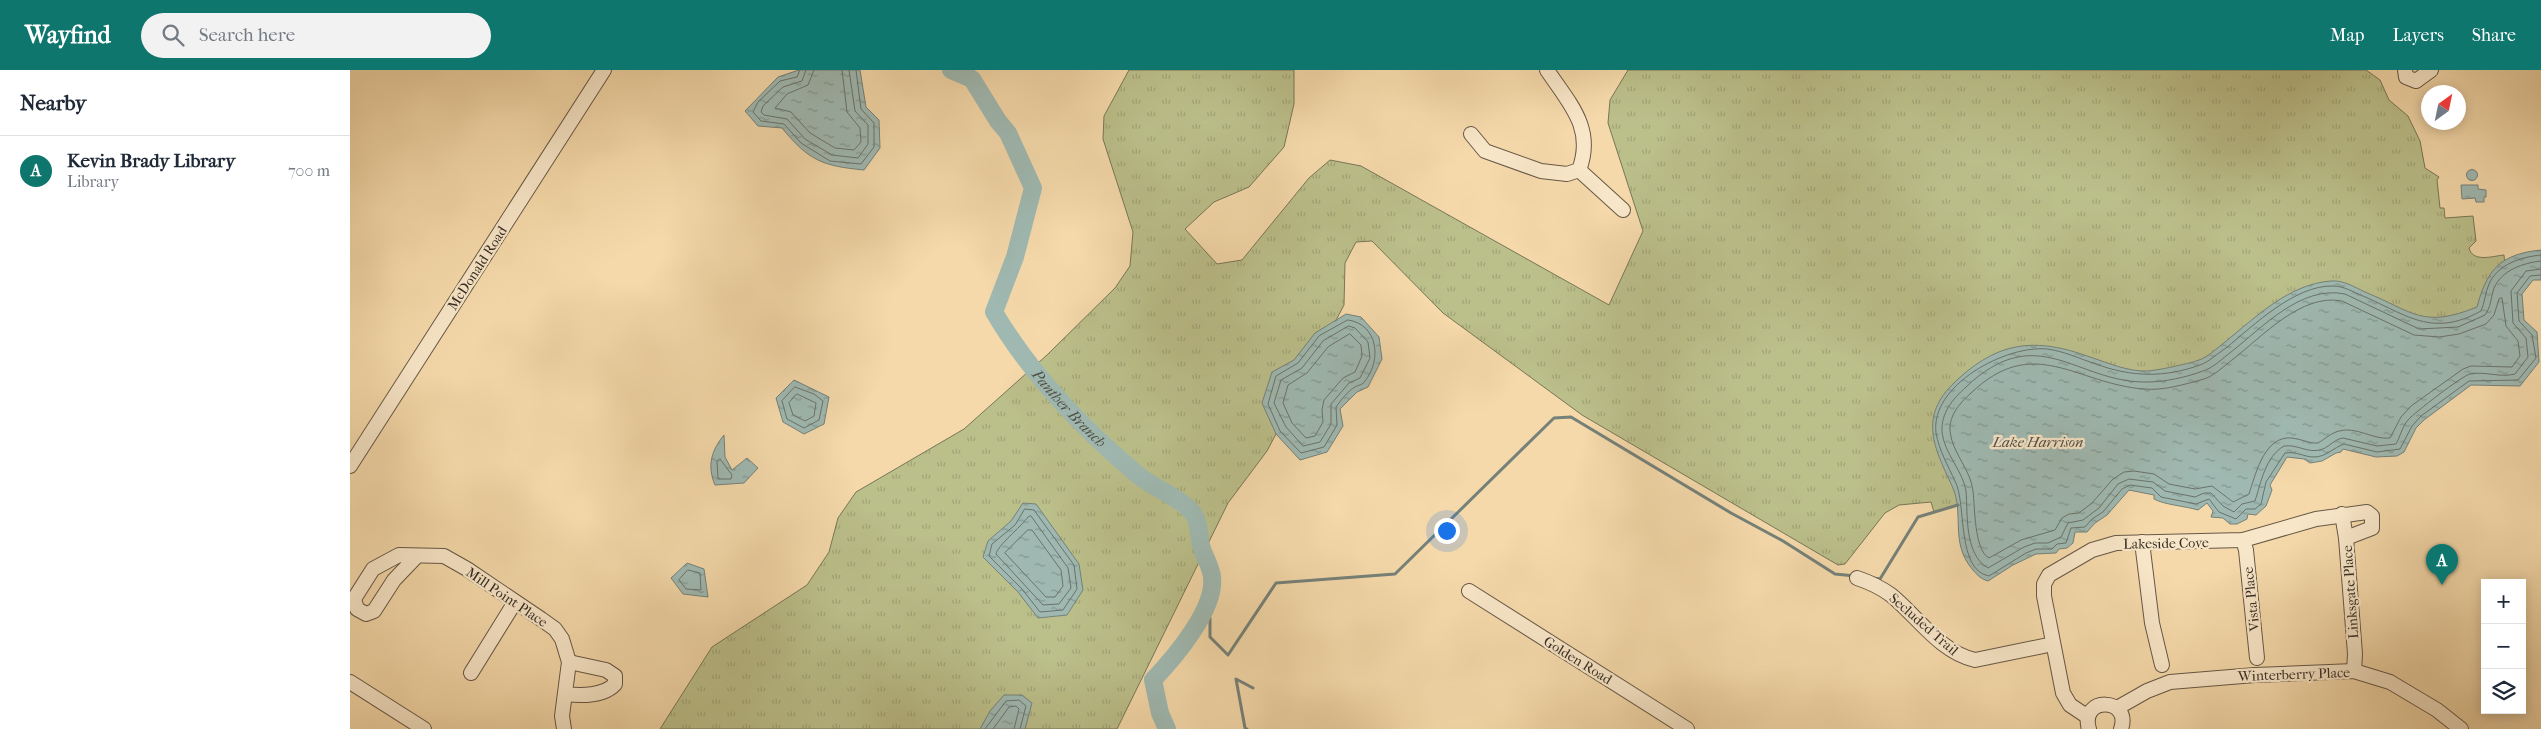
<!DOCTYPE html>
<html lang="en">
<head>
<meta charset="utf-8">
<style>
  :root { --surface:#fff; --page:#f2f2f3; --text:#1f2937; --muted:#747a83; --line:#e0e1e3; --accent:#0f766e }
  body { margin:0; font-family:"IM FELL French Canon",serif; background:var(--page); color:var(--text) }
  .controls { position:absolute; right:15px; bottom:15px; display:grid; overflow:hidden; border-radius:0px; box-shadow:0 2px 12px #0003 }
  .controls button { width:45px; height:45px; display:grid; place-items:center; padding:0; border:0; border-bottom:1px solid var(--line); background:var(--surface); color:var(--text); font:25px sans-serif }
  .compass { position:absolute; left:2071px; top:15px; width:45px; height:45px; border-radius:50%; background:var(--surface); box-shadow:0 2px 12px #0003; rotate:33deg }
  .you { position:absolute; left:1096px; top:460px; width:18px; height:18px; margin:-12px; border:4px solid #fff; border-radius:50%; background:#1a73e8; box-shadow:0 0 0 8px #1a73e833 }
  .badge { display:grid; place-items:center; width:32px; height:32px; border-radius:50%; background:var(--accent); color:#fff; font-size:16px; font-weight:700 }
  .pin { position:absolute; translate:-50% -41px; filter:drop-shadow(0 1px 2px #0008) }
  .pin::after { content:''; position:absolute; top:26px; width:18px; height:15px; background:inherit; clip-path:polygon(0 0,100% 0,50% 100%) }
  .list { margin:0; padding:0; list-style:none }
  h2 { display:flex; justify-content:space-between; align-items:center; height:65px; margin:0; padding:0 20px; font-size:21px }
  h2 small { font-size:16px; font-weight:400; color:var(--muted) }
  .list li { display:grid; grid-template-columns:32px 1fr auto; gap:15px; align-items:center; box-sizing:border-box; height:70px; padding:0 20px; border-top:1px solid var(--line) }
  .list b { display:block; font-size:19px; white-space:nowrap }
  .list p { margin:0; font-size:16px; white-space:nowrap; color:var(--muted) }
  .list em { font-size:16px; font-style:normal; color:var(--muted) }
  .icon { flex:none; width:28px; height:28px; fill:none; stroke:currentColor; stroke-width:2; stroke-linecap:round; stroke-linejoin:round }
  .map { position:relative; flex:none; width:2191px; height:659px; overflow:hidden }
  header { display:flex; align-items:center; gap:30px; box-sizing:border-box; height:70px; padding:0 25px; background:var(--accent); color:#fff }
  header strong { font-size:24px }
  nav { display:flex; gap:28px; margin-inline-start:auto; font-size:18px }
  .search { width:350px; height:45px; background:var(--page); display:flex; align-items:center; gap:12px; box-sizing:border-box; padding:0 18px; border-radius:28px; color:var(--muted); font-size:19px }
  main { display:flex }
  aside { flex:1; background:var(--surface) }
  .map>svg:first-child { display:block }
  .grass { fill:url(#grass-tufts); stroke:#787657 }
  .water { fill:url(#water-ripples); stroke:#758179 }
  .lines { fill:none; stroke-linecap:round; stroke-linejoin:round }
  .shore { stroke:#6a736b; stroke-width:1 }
  .stream { stroke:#758179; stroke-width:3 }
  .river { stroke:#9fb9b2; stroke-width:18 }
  .minor-casing { stroke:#665846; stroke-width:16 }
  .minor { stroke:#f8e6c8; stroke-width:14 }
  .labels { text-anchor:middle; stroke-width:4.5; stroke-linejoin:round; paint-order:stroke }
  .street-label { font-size:14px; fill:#362d24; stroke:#f8e6c8 }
  .water-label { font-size:15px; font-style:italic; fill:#505048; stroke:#f8e6c8 }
</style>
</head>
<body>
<header>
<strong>Wayfind</strong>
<div class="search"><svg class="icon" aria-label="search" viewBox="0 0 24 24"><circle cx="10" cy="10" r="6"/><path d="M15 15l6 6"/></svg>Search here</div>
<nav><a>Map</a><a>Layers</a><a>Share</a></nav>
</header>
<main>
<aside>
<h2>Nearby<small></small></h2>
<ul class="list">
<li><span class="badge">A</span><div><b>Kevin Brady Library</b><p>Library</p></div><em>700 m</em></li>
</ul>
</aside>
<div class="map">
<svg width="2191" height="659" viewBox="0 0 2191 659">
  <defs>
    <pattern id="grass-tufts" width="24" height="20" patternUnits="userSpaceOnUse" patternTransform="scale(1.25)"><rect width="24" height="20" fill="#bbbf8a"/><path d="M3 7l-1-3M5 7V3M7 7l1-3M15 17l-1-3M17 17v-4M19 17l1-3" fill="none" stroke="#a1a477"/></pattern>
    <pattern id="water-ripples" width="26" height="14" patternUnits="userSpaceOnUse" patternTransform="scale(1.25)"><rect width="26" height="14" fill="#9fb9b2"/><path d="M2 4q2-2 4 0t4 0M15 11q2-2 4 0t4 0" fill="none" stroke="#829791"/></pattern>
  </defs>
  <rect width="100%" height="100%" fill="#f5d9aa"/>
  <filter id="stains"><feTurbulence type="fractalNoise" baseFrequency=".004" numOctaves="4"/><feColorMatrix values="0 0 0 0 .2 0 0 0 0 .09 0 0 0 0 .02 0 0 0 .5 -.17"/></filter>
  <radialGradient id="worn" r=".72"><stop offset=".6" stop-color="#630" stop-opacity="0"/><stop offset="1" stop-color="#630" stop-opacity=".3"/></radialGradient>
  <path class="grass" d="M 779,0 L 944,0 L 944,34 L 934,77 L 899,117 L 864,132 L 835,159 L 867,194 L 892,190 L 959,108 L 980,90 L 1011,96 L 1259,235 L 1293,161 L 1258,53 L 1260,30 L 1278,0 L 2016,0 L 2030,10 L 2039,30 L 2058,46 L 2070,71 L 2075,98 L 2089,107 L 2087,110 L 2090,138 L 2094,138 L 2095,148 L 2123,146 L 2126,171 L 2119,178 C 2123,193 2143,186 2154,185 L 2157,221 L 2153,235 L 1781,381 L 1584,442 L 1581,432 L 1549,435 L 1535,443 L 1495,494 L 1488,495 L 1232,345 L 1093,243 L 1022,171 L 1006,172 L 995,193 L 994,235 L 917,381 L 878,433 L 767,659 L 310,659 L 362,577 L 457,515 L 479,482 L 488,448 L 506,422 L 614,359 L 697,285 L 765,218 L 780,196 L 783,162 L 753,69 L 754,46 Z"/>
  <g class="water">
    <path d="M 449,0 L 510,0 L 516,37 L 529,50 L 530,78 L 514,100 C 473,96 459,91 432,58 L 408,56 L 395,41 L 428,7 Z"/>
    <circle cx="2122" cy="105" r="5.5"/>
    <polygon points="2111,115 2128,115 2128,119 2136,120 2136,127 2134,127 2134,132 2126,132 2125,128 2112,129"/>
    <path d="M 2191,180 L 2191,210 L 2183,210 L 2172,224 L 2174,250 L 2187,262 L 2189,292 L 2170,316 L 2121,315 L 2074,350 L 2066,358 L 2054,382 L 2047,386 L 2026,387 L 1993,379 L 1991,382 L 1986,383 L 1972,391 L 1960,393 L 1954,389 L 1937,387 L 1920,415 L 1922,420 L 1916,436 L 1906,445 L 1898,444 L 1897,449 L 1887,454 L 1880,454 L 1873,448 L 1861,447 L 1863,441 L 1857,433 L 1848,440 C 1835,436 1815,435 1804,429 L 1804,425 L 1779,420 L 1757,445 L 1745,453 L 1737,462 L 1725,462 L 1723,473 L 1717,478 L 1709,479 L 1706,483 L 1686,484 L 1663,495 L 1638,511 C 1631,509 1627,505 1623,500 C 1599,473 1615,443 1602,416 C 1584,377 1568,347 1605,312 C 1648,271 1685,267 1740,287 C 1758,293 1779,302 1798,301 C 1808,300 1817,298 1826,296 C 1833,294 1842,293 1849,290 C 1858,287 1867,278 1875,272 C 1906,247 1939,214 1981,211 C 1994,210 2004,217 2015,222 C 2064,242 2072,259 2127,237 C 2137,199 2151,184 2191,180 Z"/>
    <polygon points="996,244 1011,247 1029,267 1032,289 1018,317 1007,322 990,339 993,356 977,382 950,390 926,364 912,333 922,302 944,290 965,263"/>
    <polygon points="444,310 479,327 474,354 454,364 433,352 426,328"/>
    <path d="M 374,365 L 375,387 L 382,400 L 397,388 L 408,398 L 394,413 L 365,415 C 357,396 361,381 374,365 Z"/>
    <polygon points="673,433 686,434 729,494 733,520 717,545 688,548 668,522 633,487 638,471 661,451"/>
    <polygon points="337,493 354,499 358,527 333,524 321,508"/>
    <polygon points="654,625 672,625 682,633 675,659 630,659 640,641"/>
  </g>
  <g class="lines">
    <g class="shore">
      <polyline points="450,0 447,7 430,11 408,32 403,42 411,51 434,54 451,73 480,91 511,94 524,77 524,53 511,39 506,0"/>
      <polyline points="456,0 452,11 433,17 413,36 411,42 414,45 437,49 455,69 482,85 508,88 518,74 518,55 505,41 499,0"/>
      <polyline points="464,0 458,15 437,24 425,38 441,42 460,63 485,78 504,80 511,72 510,58 497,42 492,0"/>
      <path d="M 2191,185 C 2171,187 2148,194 2139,214 C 2135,223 2135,232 2131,241 C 2082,268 2057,245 2013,226 C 2003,222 1994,216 1983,216 C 1945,215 1904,255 1876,278 C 1868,283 1859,292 1850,295 C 1814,308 1781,307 1746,294 C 1730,289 1714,281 1697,279 C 1656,275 1580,315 1586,363 C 1589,380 1598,396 1605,411 C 1617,434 1606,500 1639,506 L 1676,483 L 1686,479 L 1702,479 L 1707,474 L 1716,473 L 1721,458 L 1735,457 L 1742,449 L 1753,442 L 1772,419 L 1780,415 L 1802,418 L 1811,427 L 1846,434 L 1859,429 L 1869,442 L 1886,449 L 1896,439 L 1905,439 L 1911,434 L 1916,412 L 1935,383 C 1946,381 1954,387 1964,387 C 1976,387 1983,378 1994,374 L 2027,382 L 2050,379 L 2062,356 L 2071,346 L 2119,311 L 2168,310 L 2186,288 L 2182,265 L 2169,251 L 2167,223 L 2180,206 L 2191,205"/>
      <path d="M 2191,191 C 2173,193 2152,200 2144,218 C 2141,227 2141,237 2135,245 L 2108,257 L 2069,259 L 1995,224 C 1951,215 1913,257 1881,282 C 1873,288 1863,298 1853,301 C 1837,307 1815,312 1797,312 C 1726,313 1688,249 1616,317 C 1603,329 1591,342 1592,362 C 1594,383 1613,401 1616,421 C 1618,445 1614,484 1638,498 L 1674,477 L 1685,473 L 1698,473 L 1711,467 L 1718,453 L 1733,450 L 1749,438 L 1768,414 L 1779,409 L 1803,412 L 1815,421 L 1845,427 L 1854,423 L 1861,423 L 1873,436 L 1884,442 L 1892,434 L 1905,431 C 1911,413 1915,387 1934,376 C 1946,374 1958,383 1969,380 C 1978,379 1984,369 1993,368 L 2027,376 L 2046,374 C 2050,367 2052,357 2058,350 C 2065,342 2112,306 2120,304 C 2135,301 2150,308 2165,304 L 2178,287 L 2176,268 L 2163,253 L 2161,221 L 2176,201 L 2191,199"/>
      <path d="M 2152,228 L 2156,256 L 2168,271 L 2170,286 L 2162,297 L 2121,296 L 2113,299 L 2061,336 L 2051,347 L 2040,368 C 2023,370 2006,356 1989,361 C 1981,363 1975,369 1968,373 C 1958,374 1948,367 1937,368 C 1913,370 1905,406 1899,424 L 1883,432 L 1862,416 L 1845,419 L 1819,414 L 1804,404 L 1784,401 L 1774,402 L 1763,409 L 1742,433 L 1729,443 L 1719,444 L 1712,448 L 1705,460 L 1671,470 L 1639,488 C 1624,480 1625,437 1623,421 C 1621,400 1602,383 1600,361 C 1599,345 1610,333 1621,323 C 1684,263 1726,314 1794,319 C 1813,321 1836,314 1854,309 C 1864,306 1874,296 1882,290 C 1912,267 1951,223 1992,231 L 2064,265 L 2089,267 L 2109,264 L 2136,254 L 2144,245 L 2149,229 Z"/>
      <path d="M 998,250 C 1028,254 1032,290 1015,311 C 1013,315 1008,315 1005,317 C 998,321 991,330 986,337 L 987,355 L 974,377 L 951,383 L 930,361 L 918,334 L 926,306 L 948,293 L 969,266 Z"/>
      <polygon points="999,256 1005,258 1018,272 1020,288 1010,308 999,313 981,334 981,354 970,372 953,376 936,357 924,333 931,310 952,298 973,271"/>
      <polygon points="1000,264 1011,275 1012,286 1005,302 993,308 974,330 972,340 973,352 965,366 956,368 942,353 933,333 938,315 957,303 978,277"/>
      <polygon points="445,317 464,324 473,331 469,350 454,358 437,349 432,331"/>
      <polygon points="447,324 466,333 464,346 455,351 443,345 439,333"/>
      <polygon points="370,389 382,405 381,409 368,409 367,392"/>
      <polygon points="675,439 684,440 724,495 727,519 713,540 690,542 672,519 639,486 642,474 665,455"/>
      <path d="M 681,446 L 718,498 L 721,518 L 709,534 L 693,535 L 646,484 C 648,475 670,458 678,447 Z"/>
      <polygon points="678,460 682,460 711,500 713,516 705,527 696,527 655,483"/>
      <polygon points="338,500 350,503 351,520 336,519 329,510"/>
      <polyline points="635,659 656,631 669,630 676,636 670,659"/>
      <polyline points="643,659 659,637 666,636 669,639 664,659"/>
    </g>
    <g class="stream">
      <polyline points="1523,508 1530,509 1568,447 1608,435"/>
      <polyline points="850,549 860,548 860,567 878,585 926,513 1045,504 1204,348 1221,347 1381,443 1433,471 1485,504 1505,506"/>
      <polyline points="897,659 895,658 886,609 903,618"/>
    </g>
    <path class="river" id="s1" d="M 601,0 L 622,9 L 648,51 L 658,63 L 683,118 L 665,187 L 644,242 C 681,305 733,359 789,406 C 805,419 828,426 842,442 C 850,451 848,464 851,475 C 853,485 861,496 862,507 C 866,539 824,588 803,610 L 810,643 L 817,659"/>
    <g class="minor-casing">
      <g id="minor">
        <polyline points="2055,0 2056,7 2066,11 2081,0"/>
        <path d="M 1121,64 L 1135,81 L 1191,101 L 1217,104 L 1229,100 C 1245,58 1219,33 1197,0"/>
        <polyline points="1229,100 1273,140"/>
        <polyline points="0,396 254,0"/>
        <polyline points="1992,444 1996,468 2005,584 2004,601"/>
        <polyline points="1893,470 1896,480 1907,588"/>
        <polyline points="1792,472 1802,553 1812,595"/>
        <polyline points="67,486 44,510 24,541 16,544 7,539 4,529 23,499 49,485 94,486 117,499 191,549 205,559 212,569 219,592 212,646 214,659"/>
        <path d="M 1507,508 C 1519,512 1530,517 1541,525 C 1568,547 1590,582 1625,590 L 1703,574"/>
        <polyline points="1119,521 1337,659"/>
        <polyline points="121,603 165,532"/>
        <polyline points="0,612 74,659"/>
        <path d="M 215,624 C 231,626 254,626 265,614 L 265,606 L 256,600 L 219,592"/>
        <polyline points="1767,638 1797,621 1820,612 1905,605 2004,601 2040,612 2087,640 2111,659"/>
        <polyline points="1738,647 1720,635 1713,623 1694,526 1694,514 1699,505 1742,480 1766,473 1893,470 1966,449 2017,442 2022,446 2022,458 1996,468"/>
        <path d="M 1739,659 C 1729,626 1782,627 1771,659"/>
      </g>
    </g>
    <use href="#minor" class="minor"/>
  </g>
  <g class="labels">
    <g class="street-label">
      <text transform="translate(127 198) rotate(-57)" y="5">McDonald Road</text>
      <text transform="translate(1816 473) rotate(-1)" y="5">Lakeside Cove</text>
      <text transform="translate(2000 522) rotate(-94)" y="5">Linksgate Place</text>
      <text transform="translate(157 527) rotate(34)" y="5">Mill Point Place</text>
      <text transform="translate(1901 529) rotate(-96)" y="5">Vista Place</text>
      <text transform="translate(1574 554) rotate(41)" y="5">Secluded Trail</text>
      <text transform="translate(1228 590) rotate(32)" y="5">Golden Road</text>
      <text transform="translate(1944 604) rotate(-2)" y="5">Winterberry Place</text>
    </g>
    <g class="water-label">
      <text dy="5" stroke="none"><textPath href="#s1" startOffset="401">Panther Branch</textPath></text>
      <text x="1688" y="377">Lake Harrison</text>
    </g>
  </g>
  <rect width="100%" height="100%" filter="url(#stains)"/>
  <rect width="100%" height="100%" fill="url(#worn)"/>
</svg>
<div class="controls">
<button>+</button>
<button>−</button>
<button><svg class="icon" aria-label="layers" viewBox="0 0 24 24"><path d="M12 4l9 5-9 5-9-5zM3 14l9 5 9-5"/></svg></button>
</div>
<svg class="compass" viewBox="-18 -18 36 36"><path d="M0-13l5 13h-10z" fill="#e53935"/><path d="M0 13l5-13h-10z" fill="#747a83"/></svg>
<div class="you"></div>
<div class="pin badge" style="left:2092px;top:515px">A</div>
</div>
</main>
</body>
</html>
